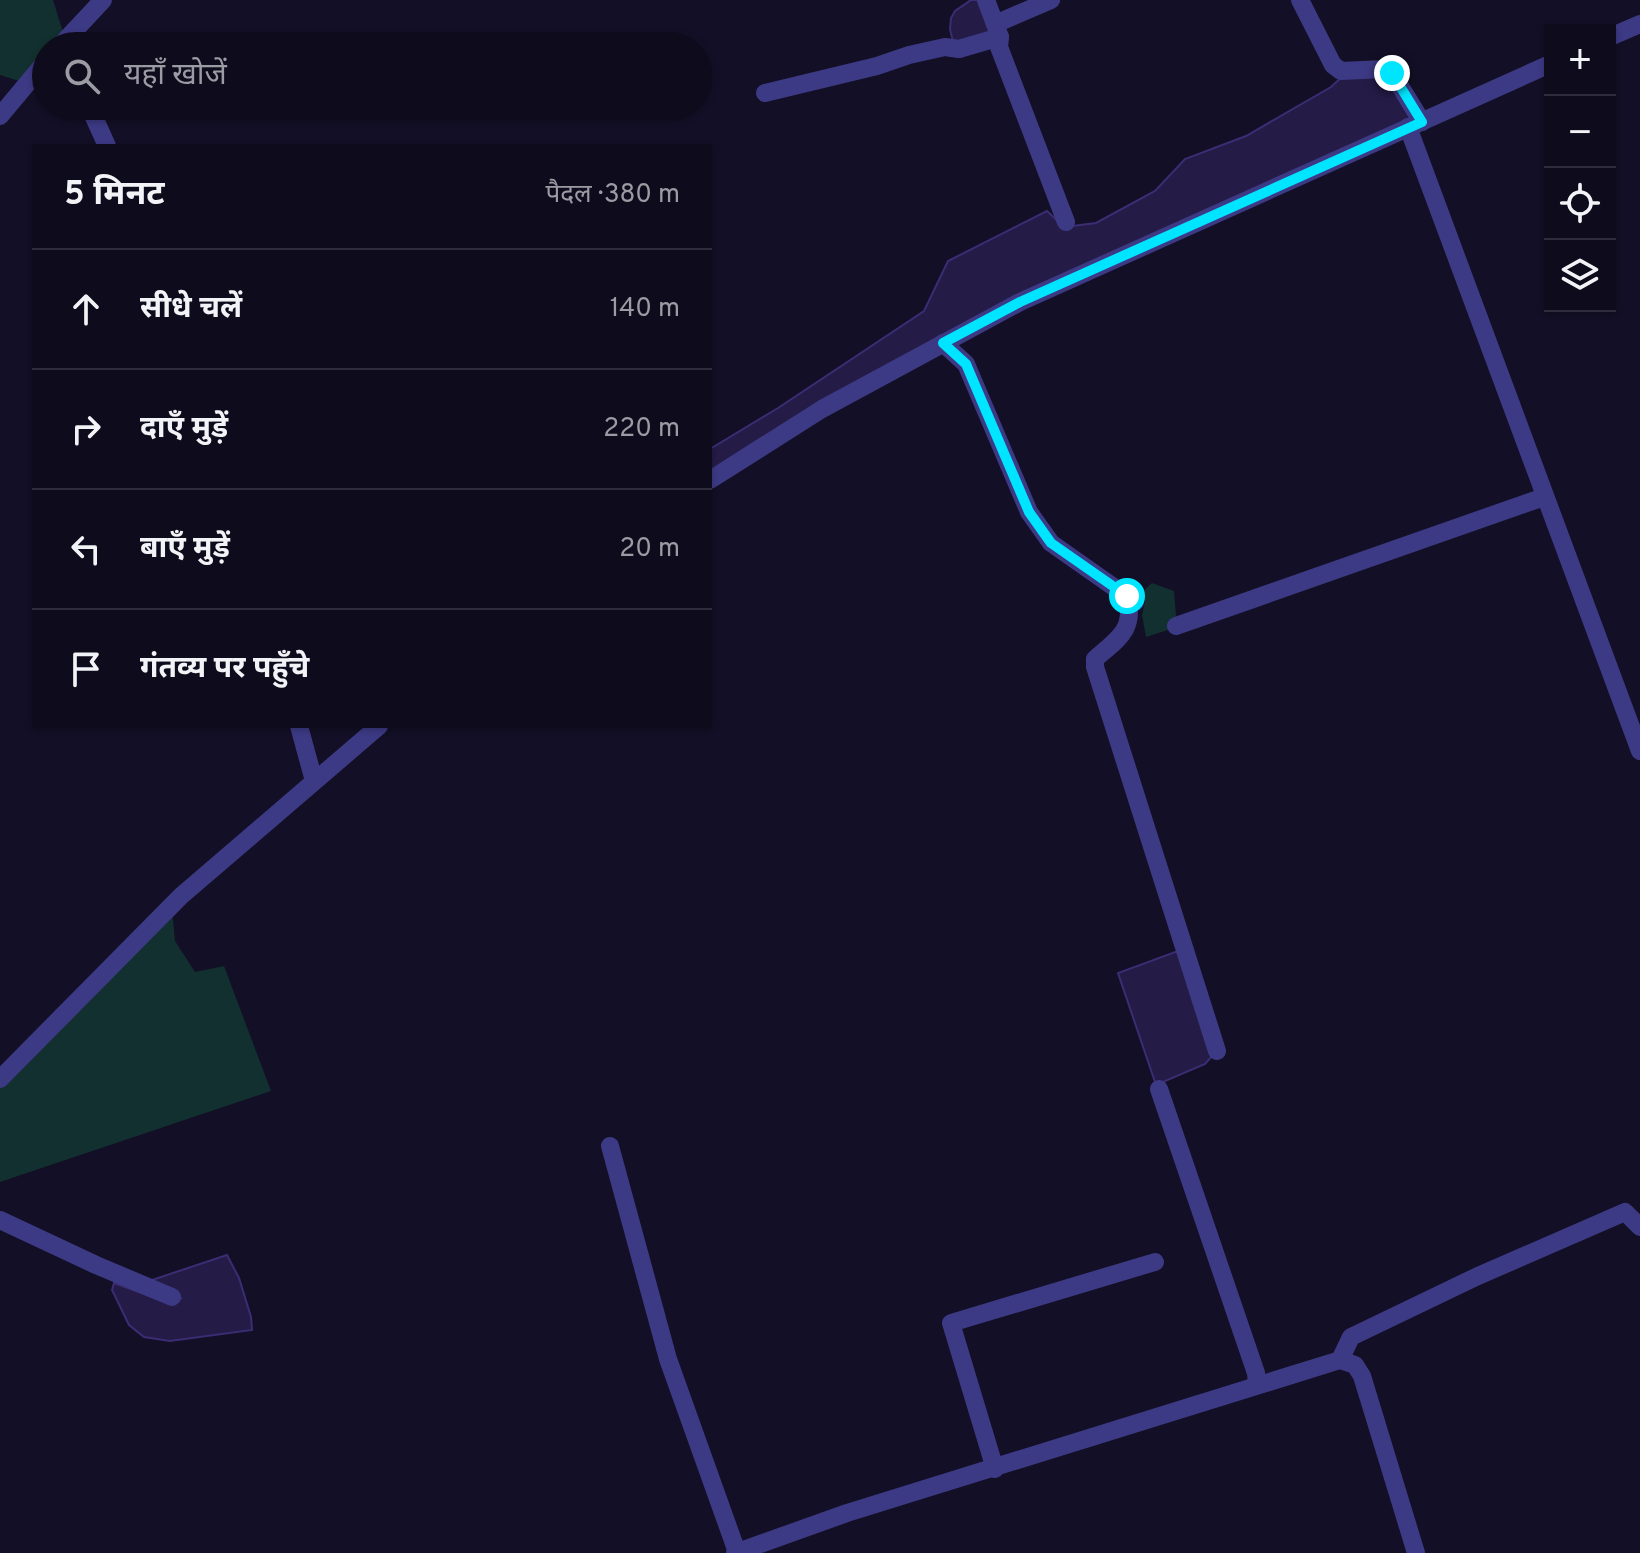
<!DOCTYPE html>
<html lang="hi">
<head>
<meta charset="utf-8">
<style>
  :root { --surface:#0e0b1c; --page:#1c1929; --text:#f1f3f6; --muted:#9b9ba3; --line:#2e2b3b }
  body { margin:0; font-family:Overpass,"Noto Sans Devanagari",sans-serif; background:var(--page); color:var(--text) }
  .controls { position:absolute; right:24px; top:24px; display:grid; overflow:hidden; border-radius:0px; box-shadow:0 2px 6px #0004 }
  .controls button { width:72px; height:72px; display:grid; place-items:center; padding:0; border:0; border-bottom:2px solid var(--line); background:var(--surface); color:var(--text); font:40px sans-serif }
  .stop { position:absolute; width:24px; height:24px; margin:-18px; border:6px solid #00e5ff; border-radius:50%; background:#fff }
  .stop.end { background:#00e5ff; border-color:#fff; box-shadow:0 2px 8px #0008 }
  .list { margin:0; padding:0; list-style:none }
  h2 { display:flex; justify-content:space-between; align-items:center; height:104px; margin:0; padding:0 32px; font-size:34px }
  h2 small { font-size:26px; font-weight:400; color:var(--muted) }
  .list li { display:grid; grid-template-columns:52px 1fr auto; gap:24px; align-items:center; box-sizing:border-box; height:120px; padding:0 32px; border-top:2px solid var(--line) }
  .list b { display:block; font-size:30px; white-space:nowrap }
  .list em { font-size:26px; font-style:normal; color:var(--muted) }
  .icon { flex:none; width:44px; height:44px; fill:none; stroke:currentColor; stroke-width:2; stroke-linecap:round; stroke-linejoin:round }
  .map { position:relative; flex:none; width:1640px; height:1553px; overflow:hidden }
  .search { position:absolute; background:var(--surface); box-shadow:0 2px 6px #0004; left:32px; top:32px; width:680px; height:88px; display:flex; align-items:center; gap:20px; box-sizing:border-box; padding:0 28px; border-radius:44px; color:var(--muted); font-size:30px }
  .panel { position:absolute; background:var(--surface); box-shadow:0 2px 6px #0004; left:32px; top:144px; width:680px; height:584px; border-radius:0px }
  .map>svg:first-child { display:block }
  .green { fill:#12302f }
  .building { fill:#241b47; stroke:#3b2d73; stroke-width:2 }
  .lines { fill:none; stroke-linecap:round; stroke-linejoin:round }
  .street { stroke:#3d3a85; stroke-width:18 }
  .route { stroke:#00e5ff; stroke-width:10 }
</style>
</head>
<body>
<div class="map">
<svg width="1640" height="1553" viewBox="0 0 1640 1553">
  <rect width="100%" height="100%" fill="#130f26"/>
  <g class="green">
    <polygon points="0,0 53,0 63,32 50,46 46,46 46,50 19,81 0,75"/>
    <polygon points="1152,583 1174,591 1176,616 1171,629 1146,637 1142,615 1145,601 1139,595"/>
    <polygon points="172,910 175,941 195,972 224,966 271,1091 0,1182 0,1086"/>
  </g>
  <g class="building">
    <polygon points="971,0 982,0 995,35 954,46 950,29 951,18 955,11"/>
    <polygon points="1385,74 1414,119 1020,299 710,477 710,449 778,408 924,311 948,261 1047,211 1064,227 1096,223 1155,191 1185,159 1246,136 1331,87 1344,75"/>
    <polygon points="1178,951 1214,1054 1205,1064 1156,1085 1118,973"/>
    <polygon points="227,1255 239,1278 251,1317 252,1330 170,1341 144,1337 129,1325 112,1290 114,1283 171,1304 181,1298 149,1281"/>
  </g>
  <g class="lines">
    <g class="street">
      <polyline points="986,0 995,24"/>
      <polyline points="1051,0 995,24 1000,37 999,47 1066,222"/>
      <polyline points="1300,0 1333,65 1341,71 1384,69 1392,73 1422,122"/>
      <polyline points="1610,37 1640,24"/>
      <polyline points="60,46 103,0"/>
      <polyline points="765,93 877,66 909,55 945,47 959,49 1000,37"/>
      <polyline points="89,106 107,146"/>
      <polyline points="0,116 46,61"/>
      <polyline points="1408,127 1640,751"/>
      <polyline points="943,343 966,364 1029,512 1051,543 1135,602"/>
      <polyline points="710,480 822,409 1020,302 1550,64"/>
      <path d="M 1127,596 C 1135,630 1119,638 1095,659 L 1095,667 L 1217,1051"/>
      <polyline points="1176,626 1544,497"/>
      <polyline points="299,726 314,781"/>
      <polyline points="0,1079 181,896 379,726"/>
      <polyline points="1159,1089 1256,1373 1257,1384"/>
      <polyline points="610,1146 668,1359 737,1552"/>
      <polyline points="0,1220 96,1265 172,1297"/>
      <polyline points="1340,1360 1351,1337 1478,1276 1625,1212 1640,1227"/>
      <polyline points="995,1469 951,1323 1155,1262"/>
      <polyline points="735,1553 847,1513 1340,1360 1355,1365 1362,1376 1416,1553"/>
    </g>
  </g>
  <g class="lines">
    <polyline class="route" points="1127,596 1051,543 1029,512 966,364 943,343 1020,302 1422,122 1392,73"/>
  </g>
</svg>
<div class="controls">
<button>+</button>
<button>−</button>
<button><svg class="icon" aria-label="locate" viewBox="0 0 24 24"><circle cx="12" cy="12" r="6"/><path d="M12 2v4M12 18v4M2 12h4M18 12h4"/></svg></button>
<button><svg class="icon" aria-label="layers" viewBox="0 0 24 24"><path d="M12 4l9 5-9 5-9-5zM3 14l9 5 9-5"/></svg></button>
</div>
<div class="stop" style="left:1127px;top:596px"></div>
<div class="stop end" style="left:1392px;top:73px"></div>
<div class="search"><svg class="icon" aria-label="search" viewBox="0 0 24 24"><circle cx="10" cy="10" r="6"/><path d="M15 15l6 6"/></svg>यहाँ खोजें</div>
<section class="panel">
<h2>5 मिनट<small>पैदल · 380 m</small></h2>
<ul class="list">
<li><svg class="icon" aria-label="ahead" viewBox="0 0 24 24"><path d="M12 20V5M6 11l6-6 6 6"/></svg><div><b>सीधे चलें</b></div><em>140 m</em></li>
<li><svg class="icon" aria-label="right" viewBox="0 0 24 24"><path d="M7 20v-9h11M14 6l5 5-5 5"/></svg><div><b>दाएँ मुड़ें</b></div><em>220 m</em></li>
<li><svg class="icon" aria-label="left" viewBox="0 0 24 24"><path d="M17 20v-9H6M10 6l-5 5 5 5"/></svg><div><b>बाएँ मुड़ें</b></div><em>20 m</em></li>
<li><svg class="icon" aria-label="arrive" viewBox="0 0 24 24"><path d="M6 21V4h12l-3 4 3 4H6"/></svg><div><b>गंतव्य पर पहुँचे</b></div></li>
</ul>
</section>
</div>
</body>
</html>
